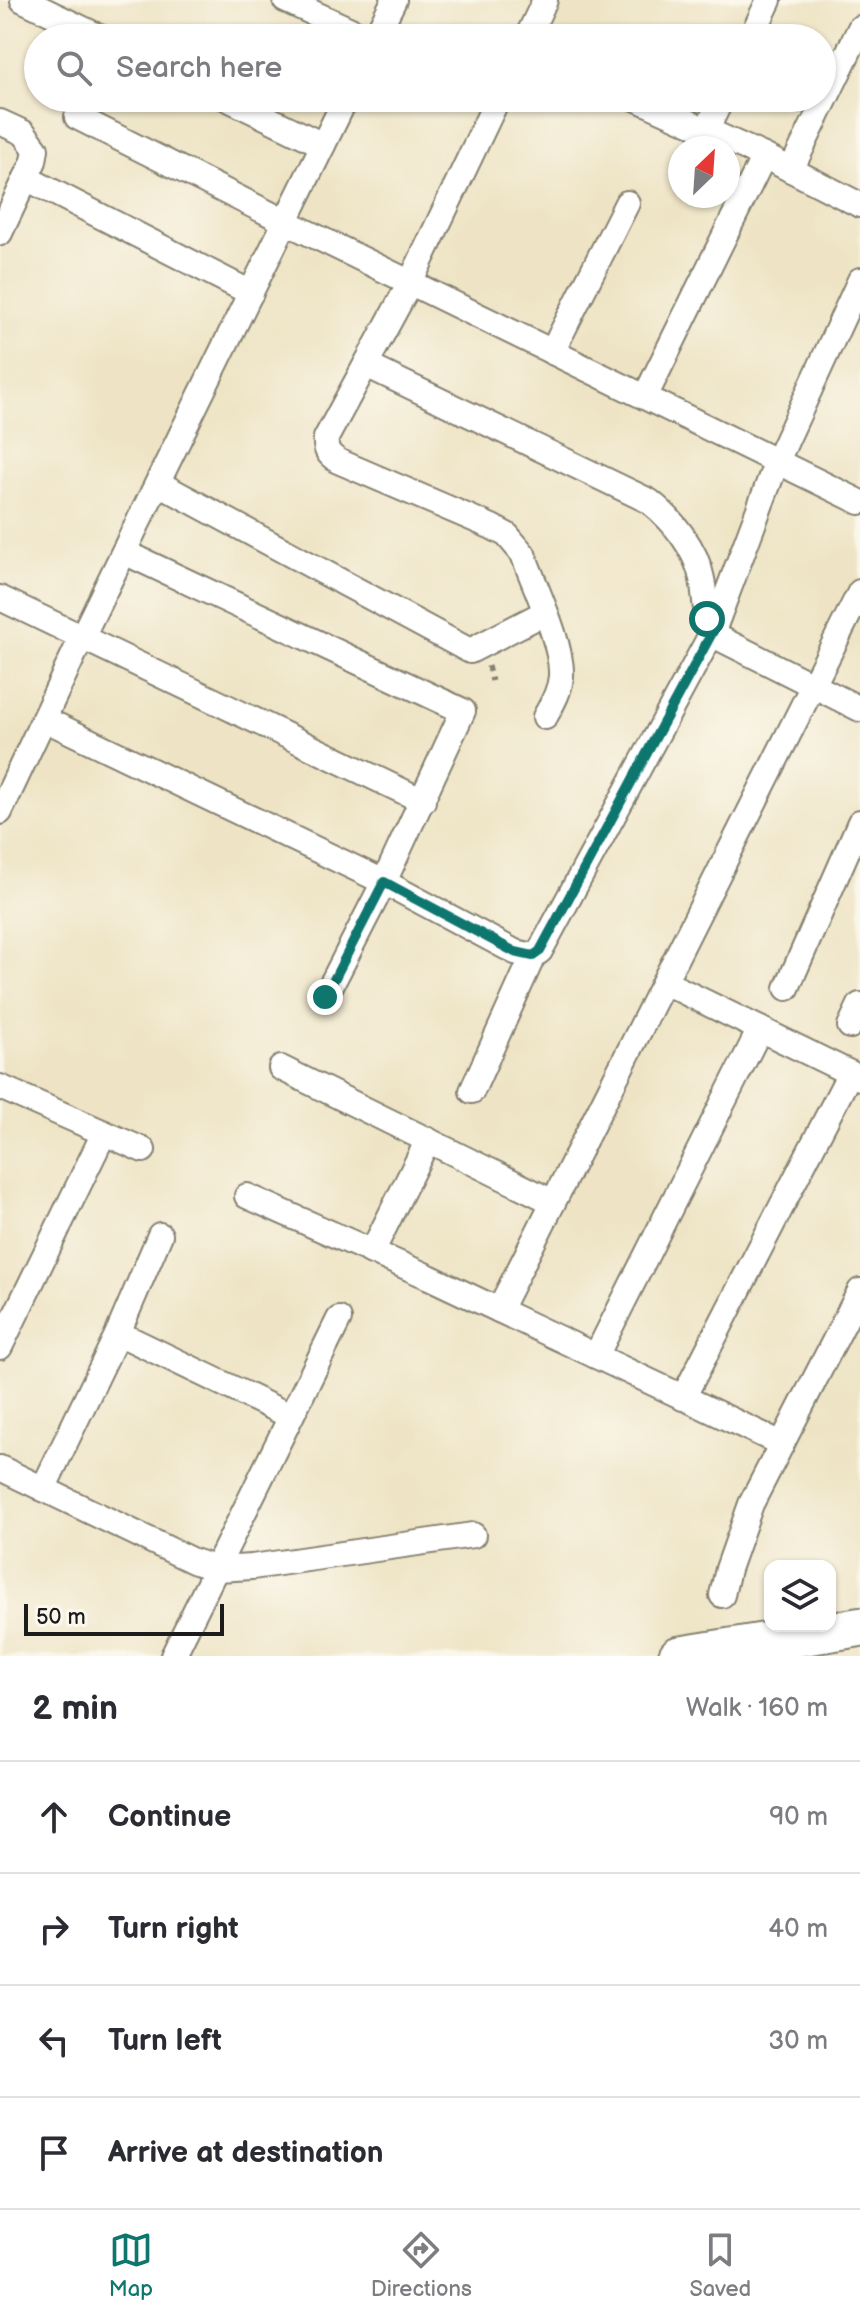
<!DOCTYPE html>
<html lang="en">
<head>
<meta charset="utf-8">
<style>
  :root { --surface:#fff; --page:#f2f2f3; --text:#2b2b33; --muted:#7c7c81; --line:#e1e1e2; --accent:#0f766e }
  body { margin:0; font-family:"Balsamiq Sans",sans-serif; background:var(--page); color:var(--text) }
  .controls { position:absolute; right:24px; bottom:24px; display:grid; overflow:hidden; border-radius:16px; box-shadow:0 2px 6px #0004 }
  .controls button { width:72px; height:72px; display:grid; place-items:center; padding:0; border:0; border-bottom:2px solid var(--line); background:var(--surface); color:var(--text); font:40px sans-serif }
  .compass { position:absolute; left:668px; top:136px; width:72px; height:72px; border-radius:50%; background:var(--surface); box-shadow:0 2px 6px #0004; rotate:25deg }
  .scale { position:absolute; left:24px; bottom:20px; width:200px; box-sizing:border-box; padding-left:8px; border:4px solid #1c1c1c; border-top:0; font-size:22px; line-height:28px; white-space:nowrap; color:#1c1c1c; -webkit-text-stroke:6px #fbf7ec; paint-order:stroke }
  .stop { position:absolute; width:24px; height:24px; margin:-18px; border:6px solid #0f766e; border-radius:50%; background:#fff }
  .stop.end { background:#0f766e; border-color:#fff; box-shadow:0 2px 8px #0008 }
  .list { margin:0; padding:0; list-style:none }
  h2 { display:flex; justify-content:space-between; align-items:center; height:104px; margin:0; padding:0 32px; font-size:34px }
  h2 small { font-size:26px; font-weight:400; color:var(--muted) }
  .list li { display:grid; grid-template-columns:52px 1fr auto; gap:24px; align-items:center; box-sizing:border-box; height:112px; padding:0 32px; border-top:2px solid var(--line) }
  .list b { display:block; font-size:30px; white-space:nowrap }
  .list em { font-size:26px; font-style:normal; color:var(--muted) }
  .icon { flex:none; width:44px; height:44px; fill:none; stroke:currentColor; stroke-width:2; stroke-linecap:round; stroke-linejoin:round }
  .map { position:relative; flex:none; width:860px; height:1656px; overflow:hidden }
  .search { position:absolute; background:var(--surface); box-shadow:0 2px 6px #0004; left:24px; right:24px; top:24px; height:88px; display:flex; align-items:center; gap:20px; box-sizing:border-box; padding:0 28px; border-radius:44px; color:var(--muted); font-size:30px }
  .sheet { height:552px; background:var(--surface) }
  nav { display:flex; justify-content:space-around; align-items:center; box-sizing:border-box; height:112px; border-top:2px solid var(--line); background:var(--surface); font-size:22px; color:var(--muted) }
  nav a { display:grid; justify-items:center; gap:4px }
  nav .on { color:var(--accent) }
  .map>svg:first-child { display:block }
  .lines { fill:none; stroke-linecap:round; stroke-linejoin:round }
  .minor-casing { stroke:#858070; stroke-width:28 }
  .primary-casing { stroke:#858070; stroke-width:42 }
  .path { stroke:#858070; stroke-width:5; stroke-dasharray:6 6; stroke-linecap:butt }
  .minor { stroke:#fff; stroke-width:24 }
  .primary { stroke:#fff; stroke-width:38 }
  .route { stroke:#0f766e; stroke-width:10 }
</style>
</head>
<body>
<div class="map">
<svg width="860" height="1656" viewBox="0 0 860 1656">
  <rect width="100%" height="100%" fill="#fbf7ec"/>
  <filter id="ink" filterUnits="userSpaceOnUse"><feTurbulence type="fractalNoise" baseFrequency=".0125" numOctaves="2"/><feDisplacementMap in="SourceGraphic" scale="16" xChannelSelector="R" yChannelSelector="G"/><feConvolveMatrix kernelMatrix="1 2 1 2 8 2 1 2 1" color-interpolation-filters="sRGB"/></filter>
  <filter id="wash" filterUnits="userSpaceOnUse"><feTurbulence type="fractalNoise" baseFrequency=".006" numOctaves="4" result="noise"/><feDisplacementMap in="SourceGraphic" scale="32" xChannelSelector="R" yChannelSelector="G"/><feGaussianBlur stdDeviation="1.8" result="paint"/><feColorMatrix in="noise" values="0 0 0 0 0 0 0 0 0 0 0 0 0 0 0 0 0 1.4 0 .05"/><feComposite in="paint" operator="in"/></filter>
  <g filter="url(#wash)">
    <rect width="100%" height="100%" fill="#eee4c5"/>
  </g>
  <g filter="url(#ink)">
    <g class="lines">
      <g class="minor-casing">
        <g id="minor">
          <polyline points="23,0 102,38"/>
          <polyline points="285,0 368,38"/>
          <polyline points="375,38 394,0"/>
          <polyline points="527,38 545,0"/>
          <polyline points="751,38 769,0"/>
          <polyline points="226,98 323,145"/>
          <path d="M 498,98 L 410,283 L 326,438 C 325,450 328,454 338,461 L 492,527 L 507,535 L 523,554 C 534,585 563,645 561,676 C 560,691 552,704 545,717"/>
          <polyline points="635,98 764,156 860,205"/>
          <polyline points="77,117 286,222 860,502"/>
          <polyline points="0,122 24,133 36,149 34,161 0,233"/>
          <polyline points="706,131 722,98"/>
          <polyline points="791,170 860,28"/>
          <polyline points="26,178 251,293"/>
          <polyline points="552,352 627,203"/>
          <path d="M 366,365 L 649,501 C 673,520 696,548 702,579 C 707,604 702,618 721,639 L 860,709"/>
          <polyline points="645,397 764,156"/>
          <polyline points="158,483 470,651 544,613"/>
          <polyline points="124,552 463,711 384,882 325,997"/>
          <polyline points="0,598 423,801"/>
          <polyline points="44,719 384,882 515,952 533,956 540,951 713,631 777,461 860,280"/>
          <polyline points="0,812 82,637 346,98"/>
          <polyline points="664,982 860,1078"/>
          <polyline points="787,988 860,822"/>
          <polyline points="850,1026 860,1005"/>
          <polyline points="281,1068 553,1202"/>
          <polyline points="0,1087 143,1150"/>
          <polyline points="472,1091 533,956"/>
          <polyline points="247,1196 429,1277 782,1444"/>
          <polyline points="372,1252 428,1140"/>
          <polyline points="499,1310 860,592"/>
          <polyline points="118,1333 290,1416"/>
          <polyline points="0,1347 104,1133"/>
          <polyline points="596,1356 760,1029"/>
          <polyline points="683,1398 850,1073"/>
          <polyline points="0,1468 193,1561 217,1569 252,1567 473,1535"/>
          <polyline points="43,1489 118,1333 160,1235"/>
          <polyline points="722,1595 728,1569 751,1504 860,1291"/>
          <polyline points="173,1656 339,1319"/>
        </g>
      </g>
      <g class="primary-casing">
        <polyline id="primary" points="678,1656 860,1627"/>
      </g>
      <polyline class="path" points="488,666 492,681"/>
      <use href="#minor" class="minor"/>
      <use href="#primary" class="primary"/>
    </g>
  </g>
  <g class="lines" filter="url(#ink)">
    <polyline class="route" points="325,997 384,882 515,952 533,956 540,951 713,631 707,619"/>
  </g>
</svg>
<div class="controls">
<button><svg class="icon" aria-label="layers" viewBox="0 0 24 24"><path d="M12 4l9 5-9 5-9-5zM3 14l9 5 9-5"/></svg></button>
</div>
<svg class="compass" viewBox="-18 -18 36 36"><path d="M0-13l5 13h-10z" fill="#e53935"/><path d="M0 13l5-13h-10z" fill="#7c7c81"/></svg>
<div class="scale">50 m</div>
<div class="stop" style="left:707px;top:619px"></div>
<div class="stop end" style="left:325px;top:997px"></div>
<div class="search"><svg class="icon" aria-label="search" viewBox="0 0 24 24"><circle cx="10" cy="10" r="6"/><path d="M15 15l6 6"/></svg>Search here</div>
</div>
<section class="sheet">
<h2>2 min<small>Walk · 160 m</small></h2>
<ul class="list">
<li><svg class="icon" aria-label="ahead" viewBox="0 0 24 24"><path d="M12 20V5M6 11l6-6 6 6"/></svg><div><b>Continue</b></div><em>90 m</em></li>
<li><svg class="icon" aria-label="right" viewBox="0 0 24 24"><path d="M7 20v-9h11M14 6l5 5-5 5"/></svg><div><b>Turn right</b></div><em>40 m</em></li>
<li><svg class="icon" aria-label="left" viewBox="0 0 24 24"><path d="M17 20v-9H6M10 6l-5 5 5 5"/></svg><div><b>Turn left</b></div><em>30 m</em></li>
<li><svg class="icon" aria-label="arrive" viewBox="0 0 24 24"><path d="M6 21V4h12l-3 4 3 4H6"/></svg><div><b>Arrive at destination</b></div></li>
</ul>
</section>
<nav>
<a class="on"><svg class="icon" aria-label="map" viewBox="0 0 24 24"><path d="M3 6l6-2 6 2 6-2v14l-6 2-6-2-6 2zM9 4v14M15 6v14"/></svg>Map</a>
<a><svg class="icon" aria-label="directions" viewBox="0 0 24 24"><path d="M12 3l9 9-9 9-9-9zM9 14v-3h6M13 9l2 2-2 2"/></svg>Directions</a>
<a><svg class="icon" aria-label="saved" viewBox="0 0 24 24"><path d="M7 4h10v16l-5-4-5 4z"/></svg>Saved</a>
</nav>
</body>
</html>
